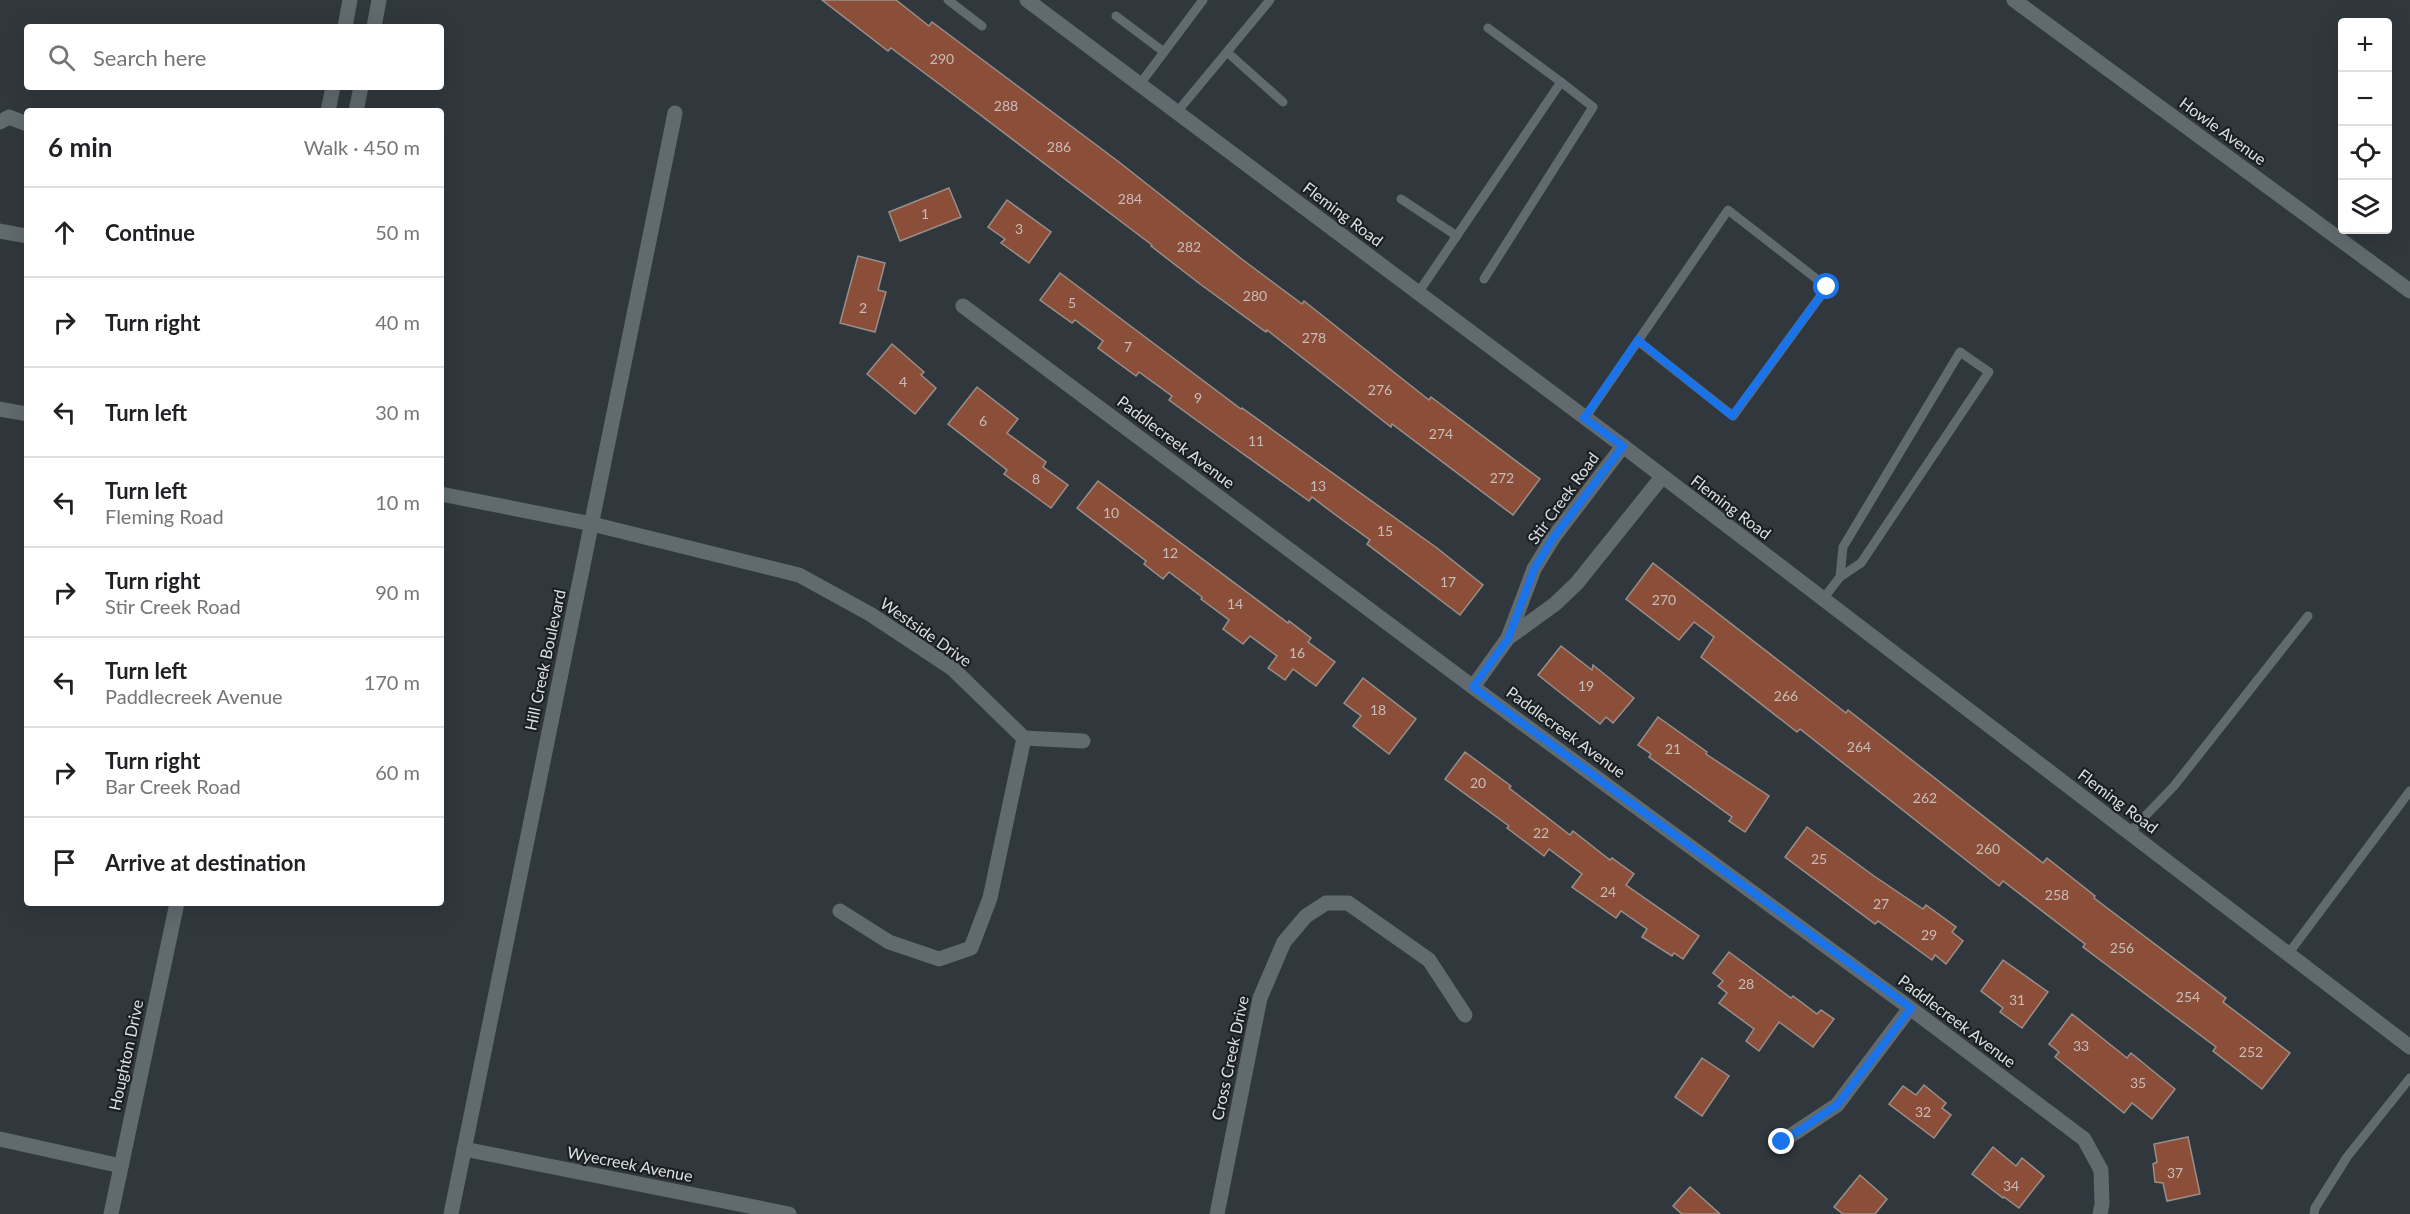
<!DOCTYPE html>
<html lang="en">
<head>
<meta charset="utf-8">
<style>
  :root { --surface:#fff; --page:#f2f2f2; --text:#202124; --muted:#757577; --line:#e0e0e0 }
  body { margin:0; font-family:Lato,sans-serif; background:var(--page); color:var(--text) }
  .controls { position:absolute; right:18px; top:18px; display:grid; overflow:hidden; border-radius:6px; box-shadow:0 6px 24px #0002 }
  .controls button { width:54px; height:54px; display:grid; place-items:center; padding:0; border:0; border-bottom:2px solid var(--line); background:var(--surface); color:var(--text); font:30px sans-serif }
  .stop { position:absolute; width:18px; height:18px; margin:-14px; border:4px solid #1a73e8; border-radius:50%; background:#fff }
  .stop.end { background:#1a73e8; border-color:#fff; box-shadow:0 2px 6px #0008 }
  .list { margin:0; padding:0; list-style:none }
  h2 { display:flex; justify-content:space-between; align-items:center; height:78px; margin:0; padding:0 24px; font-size:26px }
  h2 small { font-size:20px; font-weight:400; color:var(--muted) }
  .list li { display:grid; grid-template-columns:39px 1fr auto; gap:18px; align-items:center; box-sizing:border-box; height:90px; padding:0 24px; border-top:2px solid var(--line) }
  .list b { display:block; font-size:22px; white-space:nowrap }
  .list p { margin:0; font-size:20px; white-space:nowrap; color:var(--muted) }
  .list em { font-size:20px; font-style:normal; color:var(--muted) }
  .icon { flex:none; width:33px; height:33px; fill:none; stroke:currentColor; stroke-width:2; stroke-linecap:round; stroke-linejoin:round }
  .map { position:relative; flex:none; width:2410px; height:1214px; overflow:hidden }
  .search { position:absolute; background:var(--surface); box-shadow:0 6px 24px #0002; left:24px; top:24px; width:420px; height:66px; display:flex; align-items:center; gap:15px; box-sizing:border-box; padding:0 21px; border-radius:6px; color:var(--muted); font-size:22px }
  .panel { position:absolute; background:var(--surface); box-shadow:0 6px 24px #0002; left:24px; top:108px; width:420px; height:798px; border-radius:6px }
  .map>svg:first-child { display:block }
  .building { fill:#8b4f39; stroke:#998e8a; stroke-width:1.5 }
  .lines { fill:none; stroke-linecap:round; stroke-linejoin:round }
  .service { stroke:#606a6f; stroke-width:9 }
  .minor { stroke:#606a6f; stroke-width:15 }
  .route { stroke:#1a73e8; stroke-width:8 }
  .labels { text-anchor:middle; stroke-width:4.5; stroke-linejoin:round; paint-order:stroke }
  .number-label { font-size:14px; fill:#c7bcb9 }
  .street-label { font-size:16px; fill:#dbe0e4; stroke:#1b1f21 }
</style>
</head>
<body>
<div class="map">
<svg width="2410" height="1214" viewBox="0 0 2410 1214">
  <rect width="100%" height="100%" fill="#30383d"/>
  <g class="building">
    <polygon points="822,0 896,0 929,26 932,22 1119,162 1243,260 1302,304 1304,301 1429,400 1431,397 1540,479 1513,515 1392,424 1391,427 1267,330 1266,332 1200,284 1151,246 1152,245 954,95 891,48 888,51"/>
    <polygon points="949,188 961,217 900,241 889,212"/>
    <polygon points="1007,200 1051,232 1029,263 1001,243 1005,239 988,227"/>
    <polygon points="858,256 885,263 878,290 886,292 875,332 840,323"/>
    <polygon points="1060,273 1241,409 1242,408 1437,548 1483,585 1460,615 1367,544 1370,540 1337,516 1312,497 1309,501 1221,438 1169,400 1172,396 1139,372 1136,376 1098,348 1103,341 1075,320 1072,323 1040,300"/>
    <polygon points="892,344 924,372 921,375 936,388 915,414 867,374"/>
    <polygon points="977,387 1018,419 1007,433 1046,462 1043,467 1068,485 1051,508 1004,474 1007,470 948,424"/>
    <polygon points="1098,481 1288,623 1289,621 1311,638 1308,642 1335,662 1316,686 1293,669 1285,680 1268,668 1277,656 1250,636 1243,644 1223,629 1229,620 1201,599 1202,597 1169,572 1163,579 1144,564 1146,561 1077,508"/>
    <polygon points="1653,563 1846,713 1848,710 2043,863 2047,858 2095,896 2094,898 2226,998 2223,1002 2290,1053 2262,1089 2213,1051 2216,1047 2083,947 2085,944 2003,881 1999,886 1800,729 1797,732 1701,657 1714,637 1694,622 1679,640 1626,599"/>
    <polygon points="1561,646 1592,670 1593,665 1634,698 1613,723 1606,717 1600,724 1538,675"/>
    <polygon points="1363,678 1416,719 1389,754 1353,726 1361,716 1344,703"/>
    <polygon points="1658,717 1707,752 1706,754 1769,796 1745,832 1729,821 1732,817 1649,757 1651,754 1638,745"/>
    <polygon points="1465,752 1511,786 1509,788 1570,835 1573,831 1610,860 1612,858 1634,874 1626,885 1699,936 1683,959 1674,953 1672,956 1642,937 1647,929 1621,911 1616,918 1572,887 1582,874 1549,849 1544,856 1507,828 1509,826 1445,779"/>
    <polygon points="1807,827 1874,876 1923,909 1926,905 1956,927 1952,932 1963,941 1946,964 1935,955 1932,960 1878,921 1875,924 1785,857"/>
    <polygon points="1729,952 1791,998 1793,996 1817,1014 1821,1010 1834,1019 1813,1047 1779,1022 1759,1051 1746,1041 1754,1029 1719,1003 1727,993 1718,986 1723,981 1713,973"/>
    <polygon points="2003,960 2048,992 2022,1028 2000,1012 2003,1008 1981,991"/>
    <polygon points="2072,1014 2127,1058 2131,1053 2175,1089 2152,1119 2132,1103 2124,1113 2055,1057 2059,1052 2049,1044"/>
    <polygon points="1702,1058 1729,1076 1702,1116 1675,1097"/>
    <polygon points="1924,1085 1946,1103 1942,1108 1951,1115 1934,1138 1889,1104 1903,1086 1916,1095"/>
    <polygon points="2188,1137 2200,1194 2167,1201 2163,1183 2155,1182 2153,1164 2157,1162 2154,1144"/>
    <polygon points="1993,1147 2016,1166 2022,1158 2044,1176 2019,1208 2004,1197 2003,1198 1972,1174"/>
    <polygon points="1860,1175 1887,1199 1875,1214 1843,1214 1834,1207"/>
    <polygon points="1690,1187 1720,1214 1682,1214 1673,1206"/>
  </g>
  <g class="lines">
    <g class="service">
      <polyline points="948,0 982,26"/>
      <polyline points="1116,16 1164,52"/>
      <polyline points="1227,52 1283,102"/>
      <polyline points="1140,84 1203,0"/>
      <polyline points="1177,112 1270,0"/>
      <polyline points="1401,199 1457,236"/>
      <polyline points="1484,279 1593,107 1561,82"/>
      <polyline points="1418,293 1561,82 1488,28"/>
      <polyline points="1585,418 1728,210 1827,287 1733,416 1638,341"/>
      <polyline points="1823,599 1840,577 1861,563 1989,372 1960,352 1843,547 1840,577"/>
      <polyline points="2129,833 2174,786 2308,616"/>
      <polyline points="2288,954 2410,791"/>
      <polyline points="2314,1214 2315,1208 2347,1157 2410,1078"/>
    </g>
    <g class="minor">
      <polyline points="1027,0 1623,446 2410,1047"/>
      <polyline points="2014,0 2410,291"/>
      <polyline points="345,27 350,0"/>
      <polyline points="374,27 379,0"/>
      <polyline points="328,111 333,87"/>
      <polyline points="356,111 361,87"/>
      <polyline points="0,122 9,117 27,124"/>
      <polyline points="0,231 27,236"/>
      <polyline points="963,306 1473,687 1910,1008 2084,1139 2101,1170 2102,1204 2100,1214"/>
      <polyline points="0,409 27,414"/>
      <polyline points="441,494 592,524 799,575 870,614 953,669 1024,738 990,898 971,948 939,959 889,942 840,911"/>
      <polyline points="1508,638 1555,604 1577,583 1662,477"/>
      <polyline points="1473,687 1508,638 1534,569 1553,538 1623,446"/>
      <polyline points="1024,738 1083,741"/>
      <polyline points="0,1139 121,1166"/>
      <polyline points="1781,1142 1837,1105 1910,1008"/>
      <polyline points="464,1149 789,1214"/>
      <polyline points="111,1214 177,903"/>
      <polyline points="451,1214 675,113"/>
      <polyline points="1217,1214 1260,998 1284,942 1306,916 1326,903 1348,903 1429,960 1465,1015"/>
    </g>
  </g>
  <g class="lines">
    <polyline class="route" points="1782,1142 1837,1105 1911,1008 1473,687 1508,639 1534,569 1553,538 1623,446 1584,418 1638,340 1732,416 1827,287"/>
  </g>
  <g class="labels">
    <g class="number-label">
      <text x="942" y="64">290</text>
      <text x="1006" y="111">288</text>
      <text x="1059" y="152">286</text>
      <text x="1130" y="204">284</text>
      <text x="925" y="219">1</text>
      <text x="1019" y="234">3</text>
      <text x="1189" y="252">282</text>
      <text x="1255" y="301">280</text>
      <text x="1072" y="308">5</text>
      <text x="863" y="313">2</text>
      <text x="1314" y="343">278</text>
      <text x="1128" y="352">7</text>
      <text x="903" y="387">4</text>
      <text x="1380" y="395">276</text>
      <text x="1198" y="403">9</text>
      <text x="983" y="426">6</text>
      <text x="1441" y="439">274</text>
      <text x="1256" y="446">11</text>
      <text x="1502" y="483">272</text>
      <text x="1036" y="484">8</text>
      <text x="1318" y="491">13</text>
      <text x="1111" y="518">10</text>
      <text x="1385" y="536">15</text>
      <text x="1170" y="558">12</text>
      <text x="1448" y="587">17</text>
      <text x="1664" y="605">270</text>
      <text x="1235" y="609">14</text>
      <text x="1297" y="658">16</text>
      <text x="1586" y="691">19</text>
      <text x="1786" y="701">266</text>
      <text x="1378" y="715">18</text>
      <text x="1859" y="752">264</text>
      <text x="1673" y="754">21</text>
      <text x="1478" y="788">20</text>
      <text x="1925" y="803">262</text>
      <text x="1541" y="838">22</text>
      <text x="1988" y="854">260</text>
      <text x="1819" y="864">25</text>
      <text x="1608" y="897">24</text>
      <text x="2057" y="900">258</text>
      <text x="1881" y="909">27</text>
      <text x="1929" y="940">29</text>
      <text x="2122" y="953">256</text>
      <text x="1746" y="989">28</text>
      <text x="2188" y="1002">254</text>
      <text x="2017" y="1005">31</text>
      <text x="2081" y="1051">33</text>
      <text x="2251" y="1057">252</text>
      <text x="2138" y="1088">35</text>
      <text x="1923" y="1117">32</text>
      <text x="2175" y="1178">37</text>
      <text x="2011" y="1191">34</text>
    </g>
    <g class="street-label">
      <text transform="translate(2223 131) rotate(36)" y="6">Howle Avenue</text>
      <text transform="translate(1343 214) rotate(37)" y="6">Fleming Road</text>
      <text transform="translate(1176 442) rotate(37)" y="6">Paddlecreek Avenue</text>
      <text transform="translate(1563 498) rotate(-54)" y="6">Stir Creek Road</text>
      <text transform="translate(1731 507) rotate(37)" y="6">Fleming Road</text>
      <text transform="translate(926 632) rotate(35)" y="6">Westside Drive</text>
      <text transform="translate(545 660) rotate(-78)" y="6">Hill Creek Boulevard</text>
      <text transform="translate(1566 732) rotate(36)" y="6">Paddlecreek Avenue</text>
      <text transform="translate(2118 801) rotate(37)" y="6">Fleming Road</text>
      <text transform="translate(1957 1021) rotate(37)" y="6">Paddlecreek Avenue</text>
      <text transform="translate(126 1055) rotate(-78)" y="6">Houghton Drive</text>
      <text transform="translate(1230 1058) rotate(-78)" y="6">Cross Creek Drive</text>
      <text transform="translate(630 1164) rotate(11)" y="6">Wyecreek Avenue</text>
    </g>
  </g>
</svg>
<div class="controls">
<button>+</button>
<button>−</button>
<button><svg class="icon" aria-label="locate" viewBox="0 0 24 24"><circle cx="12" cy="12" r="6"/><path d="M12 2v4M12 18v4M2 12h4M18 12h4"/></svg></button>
<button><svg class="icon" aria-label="layers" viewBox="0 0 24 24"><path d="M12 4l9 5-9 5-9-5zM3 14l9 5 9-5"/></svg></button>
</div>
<div class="stop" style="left:1827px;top:287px"></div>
<div class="stop end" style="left:1782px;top:1142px"></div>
<div class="search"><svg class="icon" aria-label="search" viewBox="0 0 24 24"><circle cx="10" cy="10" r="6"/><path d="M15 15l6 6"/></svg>Search here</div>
<section class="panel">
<h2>6 min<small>Walk · 450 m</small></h2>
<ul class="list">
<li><svg class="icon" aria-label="ahead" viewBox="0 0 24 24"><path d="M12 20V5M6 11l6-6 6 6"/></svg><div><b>Continue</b></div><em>50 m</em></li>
<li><svg class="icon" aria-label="right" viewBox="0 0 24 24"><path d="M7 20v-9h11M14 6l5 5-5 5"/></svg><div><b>Turn right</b></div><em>40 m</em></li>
<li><svg class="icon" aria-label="left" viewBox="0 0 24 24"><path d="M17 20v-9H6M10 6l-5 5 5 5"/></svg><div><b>Turn left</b></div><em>30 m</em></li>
<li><svg class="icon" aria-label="left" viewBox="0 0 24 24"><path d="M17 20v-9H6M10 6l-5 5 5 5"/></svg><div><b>Turn left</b><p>Fleming Road</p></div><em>10 m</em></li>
<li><svg class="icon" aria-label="right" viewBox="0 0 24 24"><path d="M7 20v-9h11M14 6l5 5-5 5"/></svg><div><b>Turn right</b><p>Stir Creek Road</p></div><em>90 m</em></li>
<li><svg class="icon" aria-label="left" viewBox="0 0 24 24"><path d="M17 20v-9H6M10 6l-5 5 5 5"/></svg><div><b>Turn left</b><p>Paddlecreek Avenue</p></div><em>170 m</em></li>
<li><svg class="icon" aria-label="right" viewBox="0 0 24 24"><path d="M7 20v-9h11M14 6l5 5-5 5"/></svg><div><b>Turn right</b><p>Bar Creek Road</p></div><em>60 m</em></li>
<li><svg class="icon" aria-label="arrive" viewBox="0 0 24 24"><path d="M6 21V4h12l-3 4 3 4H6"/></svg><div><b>Arrive at destination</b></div></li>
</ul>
</section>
</div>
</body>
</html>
